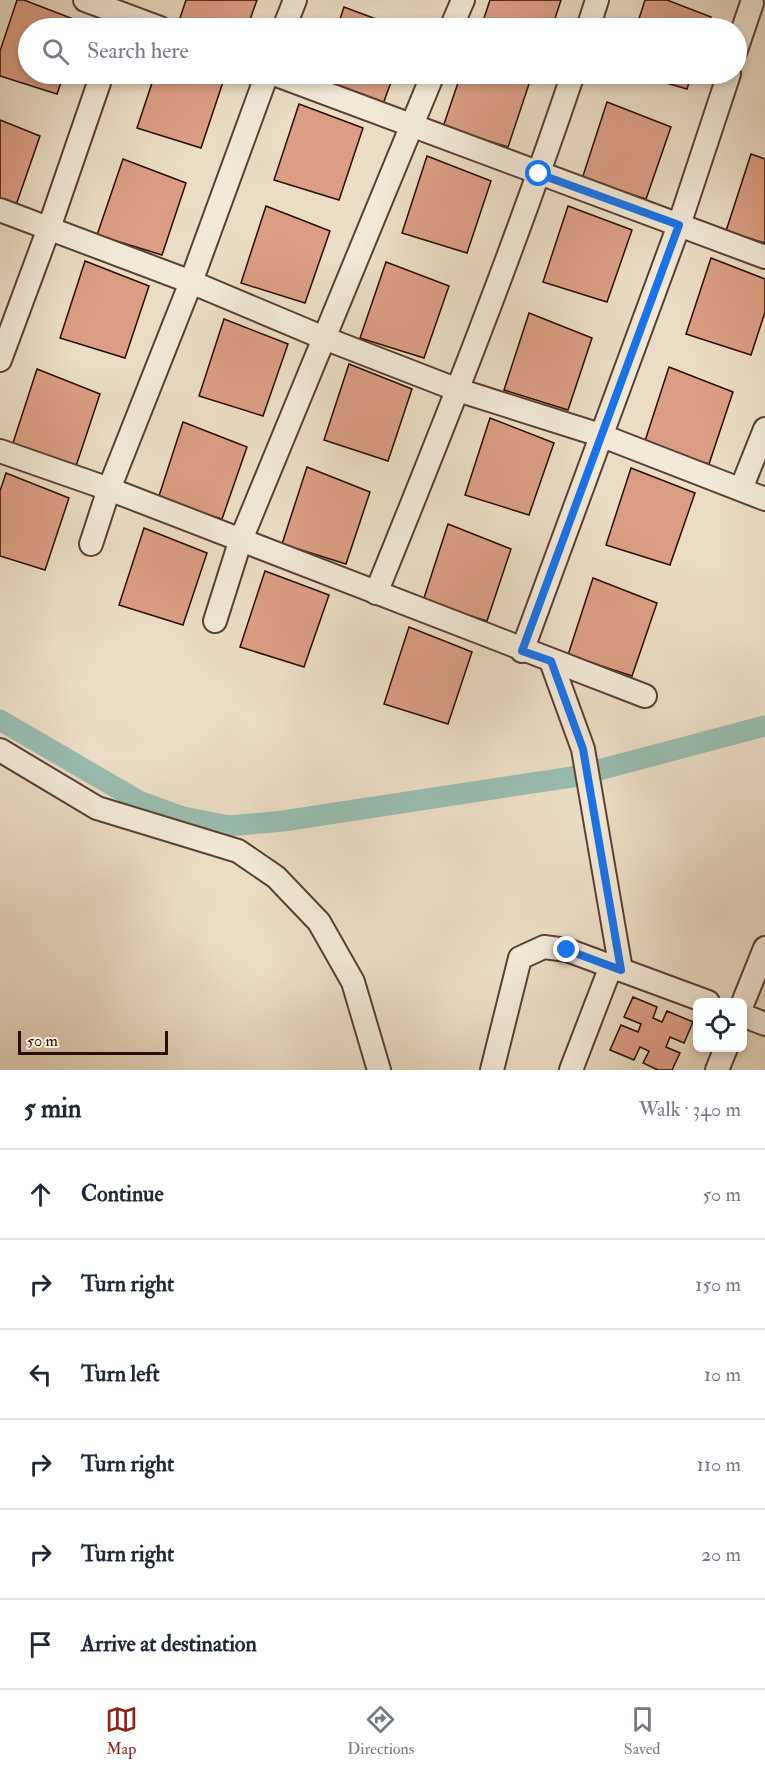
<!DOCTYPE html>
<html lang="en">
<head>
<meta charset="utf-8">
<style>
  :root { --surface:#fff; --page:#f2f2f3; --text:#1f2937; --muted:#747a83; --line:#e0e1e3; --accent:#8f2418 }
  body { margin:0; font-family:"IM FELL Double Pica",serif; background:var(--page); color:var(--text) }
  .controls { position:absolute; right:18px; bottom:18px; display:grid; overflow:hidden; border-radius:9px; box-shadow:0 3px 9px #0003 }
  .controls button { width:54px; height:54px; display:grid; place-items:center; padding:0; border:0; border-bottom:2px solid var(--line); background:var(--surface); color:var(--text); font:30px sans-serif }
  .scale { position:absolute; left:18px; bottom:15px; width:150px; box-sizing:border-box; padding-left:6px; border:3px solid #2b0d02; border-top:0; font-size:16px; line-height:21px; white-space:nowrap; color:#2b0d02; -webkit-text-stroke:4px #f2e9d9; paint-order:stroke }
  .stop { position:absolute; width:18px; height:18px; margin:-14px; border:4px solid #1a73e8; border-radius:50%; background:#fff }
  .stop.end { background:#1a73e8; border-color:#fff; box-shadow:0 2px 6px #0008 }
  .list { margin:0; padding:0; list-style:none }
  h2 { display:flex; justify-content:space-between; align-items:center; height:78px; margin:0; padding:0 24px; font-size:26px }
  h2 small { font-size:20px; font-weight:400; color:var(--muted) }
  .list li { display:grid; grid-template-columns:39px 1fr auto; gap:18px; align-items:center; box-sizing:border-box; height:90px; padding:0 24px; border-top:2px solid var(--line) }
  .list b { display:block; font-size:22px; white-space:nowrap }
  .list em { font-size:20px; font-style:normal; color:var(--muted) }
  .icon { flex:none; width:33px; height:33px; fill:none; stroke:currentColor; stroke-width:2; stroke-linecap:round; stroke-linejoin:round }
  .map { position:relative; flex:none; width:765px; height:1070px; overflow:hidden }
  .search { position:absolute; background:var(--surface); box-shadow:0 3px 9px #0003; left:18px; right:18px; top:18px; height:66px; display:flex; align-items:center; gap:15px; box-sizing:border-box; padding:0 21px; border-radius:33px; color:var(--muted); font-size:22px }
  .sheet { height:618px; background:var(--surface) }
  nav { display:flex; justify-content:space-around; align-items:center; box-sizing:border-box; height:84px; border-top:2px solid var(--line); background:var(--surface); font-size:16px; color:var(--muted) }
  nav a { display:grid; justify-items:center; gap:3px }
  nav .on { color:var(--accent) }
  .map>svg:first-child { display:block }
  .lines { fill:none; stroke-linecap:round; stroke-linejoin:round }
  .canal { stroke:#99bcaf; stroke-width:21 }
  .building { fill:#db9e84; stroke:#2b0d02; stroke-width:1.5 }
  .minor-casing { stroke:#5b4133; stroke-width:26 }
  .minor { stroke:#f2e9d9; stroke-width:22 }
  .route { stroke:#1a73e8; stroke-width:8 }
</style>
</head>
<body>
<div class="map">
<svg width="765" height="1070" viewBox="0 0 765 1070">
  <rect width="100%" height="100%" fill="#ebddc5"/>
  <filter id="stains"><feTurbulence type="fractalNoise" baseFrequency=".00333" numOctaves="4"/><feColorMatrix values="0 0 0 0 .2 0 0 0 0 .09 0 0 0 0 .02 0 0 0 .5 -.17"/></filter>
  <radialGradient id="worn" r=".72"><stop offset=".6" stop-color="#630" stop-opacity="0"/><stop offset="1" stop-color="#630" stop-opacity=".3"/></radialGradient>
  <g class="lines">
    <polyline class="canal" points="0,720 139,801 183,817 229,826 283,821 572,777 765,726"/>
  </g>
  <g class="building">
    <polygon points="17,0 24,0 81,22 79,28 28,28 28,74 64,74 57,94 0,76 0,51"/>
    <polygon points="186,0 257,0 247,28 183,28 177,27"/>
    <polygon points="490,0 561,0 552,28 508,28 483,21"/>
    <polygon points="645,0 667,0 711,17 707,28 636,28"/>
    <polygon points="344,7 400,28 337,28"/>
    <polygon points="155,74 218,74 225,76 201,148 137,128"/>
    <polygon points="322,74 394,74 383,104 319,83"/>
    <polygon points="461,74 532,75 508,147 443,127"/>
    <polygon points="636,74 692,74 687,89"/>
    <polygon points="607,102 671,127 646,199 582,179"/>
    <polygon points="299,104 363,128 339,200 274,180"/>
    <polygon points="0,120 40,136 15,208 0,203"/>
    <polygon points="751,154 765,159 765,243 726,231"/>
    <polygon points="427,156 491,181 467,253 402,233"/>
    <polygon points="123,159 186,183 162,255 97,235"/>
    <polygon points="266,206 330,231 305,303 241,283"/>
    <polygon points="568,206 632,230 607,302 543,282"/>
    <polygon points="711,258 765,279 765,312 751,355 686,334"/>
    <polygon points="85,261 149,286 125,358 60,338"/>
    <polygon points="386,262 449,286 424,358 360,338"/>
    <polygon points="529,313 592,338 568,410 504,390"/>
    <polygon points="224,319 288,344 263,416 199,396"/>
    <polygon points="349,364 412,389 388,461 324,440"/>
    <polygon points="669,367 733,392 709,464 644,444"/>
    <polygon points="37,369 100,394 76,466 12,446"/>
    <polygon points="490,418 554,443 529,515 465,495"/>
    <polygon points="183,422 247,447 222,519 158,499"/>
    <polygon points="307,467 370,492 346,564 282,544"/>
    <polygon points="631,468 695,493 670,565 606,545"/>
    <polygon points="6,473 69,498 45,570 0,556 0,491"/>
    <polygon points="448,524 511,549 487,621 423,601"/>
    <polygon points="144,528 207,553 183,625 119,605"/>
    <polygon points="265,571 329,595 304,667 240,647"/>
    <polygon points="593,578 657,603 632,676 568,655"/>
    <polygon points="409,627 472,652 448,724 384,704"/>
    <polygon points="633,997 657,1007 653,1018 662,1022 667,1011 693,1022 684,1043 670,1037 666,1047 680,1053 672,1070 658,1070 643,1063 649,1051 640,1047 634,1060 610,1050 621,1025 638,1032 641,1024 624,1017"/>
  </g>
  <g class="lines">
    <g class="minor-casing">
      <g id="minor">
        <polyline points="85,0 160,28"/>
        <polyline points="284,28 295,0"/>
        <polyline points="451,28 463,0"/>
        <polyline points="588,28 597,0"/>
        <polyline points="736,50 752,3"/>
        <polyline points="274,74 765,257"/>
        <polyline points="0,210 191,282 324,338 458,390 600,435 765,499"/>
        <polyline points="0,360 49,228 102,74"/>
        <polyline points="0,451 109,489 645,696"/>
        <polyline points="741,489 765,429"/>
        <polyline points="91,544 109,489 191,282 267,74"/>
        <path d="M 376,593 C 446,421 514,249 573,74"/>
        <polyline points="215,621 240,542 433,74"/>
        <polyline points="522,651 679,225 729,74"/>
        <polyline points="551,661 583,749 621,970"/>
        <polyline points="0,750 97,808 238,851 276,877 319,922 353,982 379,1070"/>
        <polyline points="742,1005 765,948"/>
        <polyline points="742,1015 765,1024"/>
        <polyline points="492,1070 520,958 544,947 567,950 708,1002"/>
        <polyline points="571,1070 611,966"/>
        <polyline points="717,1070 726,1048"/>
      </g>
    </g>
    <use href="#minor" class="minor"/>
  </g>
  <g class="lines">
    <polyline class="route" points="539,174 679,225 522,651 551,661 583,749 621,970 567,950"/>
  </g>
  <rect width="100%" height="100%" filter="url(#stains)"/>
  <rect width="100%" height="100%" fill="url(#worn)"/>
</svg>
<div class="controls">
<button><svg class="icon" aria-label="locate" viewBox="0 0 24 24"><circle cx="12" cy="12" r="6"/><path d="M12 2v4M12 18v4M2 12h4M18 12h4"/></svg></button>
</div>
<div class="scale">50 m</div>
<div class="stop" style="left:539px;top:174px"></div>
<div class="stop end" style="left:567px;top:950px"></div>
<div class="search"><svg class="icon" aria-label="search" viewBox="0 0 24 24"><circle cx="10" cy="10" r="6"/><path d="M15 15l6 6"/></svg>Search here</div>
</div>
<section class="sheet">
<h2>5 min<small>Walk · 340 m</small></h2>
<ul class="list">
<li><svg class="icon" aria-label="ahead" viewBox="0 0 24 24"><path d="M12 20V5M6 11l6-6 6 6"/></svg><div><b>Continue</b></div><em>50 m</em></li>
<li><svg class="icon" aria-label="right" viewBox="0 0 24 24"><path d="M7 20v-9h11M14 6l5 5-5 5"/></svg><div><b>Turn right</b></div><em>150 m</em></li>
<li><svg class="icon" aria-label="left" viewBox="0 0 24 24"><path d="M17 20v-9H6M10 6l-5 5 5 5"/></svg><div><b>Turn left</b></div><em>10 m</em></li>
<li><svg class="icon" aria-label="right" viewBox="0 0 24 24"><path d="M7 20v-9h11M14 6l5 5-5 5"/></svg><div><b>Turn right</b></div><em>110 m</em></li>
<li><svg class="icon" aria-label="right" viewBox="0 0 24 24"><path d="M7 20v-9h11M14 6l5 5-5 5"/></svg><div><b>Turn right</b></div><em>20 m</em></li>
<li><svg class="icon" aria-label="arrive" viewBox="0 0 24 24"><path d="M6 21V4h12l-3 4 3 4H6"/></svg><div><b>Arrive at destination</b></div></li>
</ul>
</section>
<nav>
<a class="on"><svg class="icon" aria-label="map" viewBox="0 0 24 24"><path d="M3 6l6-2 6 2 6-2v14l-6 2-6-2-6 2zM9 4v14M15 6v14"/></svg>Map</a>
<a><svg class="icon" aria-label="directions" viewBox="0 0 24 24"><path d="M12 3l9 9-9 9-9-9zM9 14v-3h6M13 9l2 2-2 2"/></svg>Directions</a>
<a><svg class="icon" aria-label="saved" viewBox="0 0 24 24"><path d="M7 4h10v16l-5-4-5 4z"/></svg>Saved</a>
</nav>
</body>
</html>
